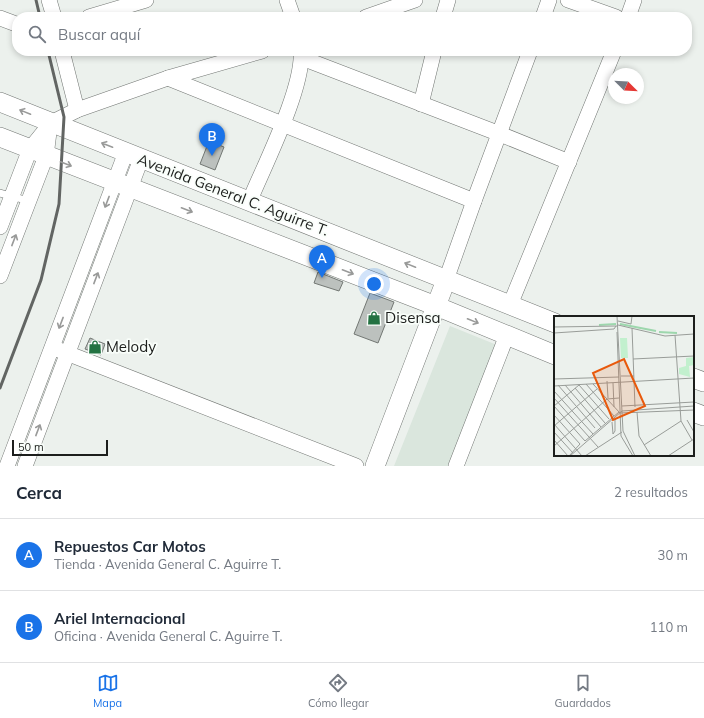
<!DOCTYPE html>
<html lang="es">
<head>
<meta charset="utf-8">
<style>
  :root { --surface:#fff; --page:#f6f6f7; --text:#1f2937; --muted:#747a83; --line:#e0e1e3; --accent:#1a73e8 }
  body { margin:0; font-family:Mulish,sans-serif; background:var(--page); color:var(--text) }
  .compass { position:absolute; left:608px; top:68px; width:36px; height:36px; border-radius:50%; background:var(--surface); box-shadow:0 2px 6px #0003; rotate:114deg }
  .scale { position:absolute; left:12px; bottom:10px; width:96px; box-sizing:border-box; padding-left:4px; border:2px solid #1c1e1c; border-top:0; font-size:11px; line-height:14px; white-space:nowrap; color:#1c1e1c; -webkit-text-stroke:3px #f9fefa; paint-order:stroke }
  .you { position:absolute; left:374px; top:284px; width:14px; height:14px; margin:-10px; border:3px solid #fff; border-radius:50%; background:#1a73e8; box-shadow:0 0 0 6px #1a73e833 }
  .badge { display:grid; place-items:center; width:26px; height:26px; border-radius:50%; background:var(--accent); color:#fff; font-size:13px; font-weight:700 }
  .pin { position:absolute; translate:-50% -33px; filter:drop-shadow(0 1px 2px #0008) }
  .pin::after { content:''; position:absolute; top:21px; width:14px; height:12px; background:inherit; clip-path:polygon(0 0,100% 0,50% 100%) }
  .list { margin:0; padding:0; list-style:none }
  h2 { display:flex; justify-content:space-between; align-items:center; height:52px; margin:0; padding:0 16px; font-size:17px }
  h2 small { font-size:13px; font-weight:400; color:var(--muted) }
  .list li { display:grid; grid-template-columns:26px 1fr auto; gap:12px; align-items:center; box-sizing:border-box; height:72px; padding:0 16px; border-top:1px solid var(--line) }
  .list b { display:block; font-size:15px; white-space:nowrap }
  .list p { margin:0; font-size:13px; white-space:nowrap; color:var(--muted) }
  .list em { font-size:13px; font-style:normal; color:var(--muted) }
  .icon { flex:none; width:22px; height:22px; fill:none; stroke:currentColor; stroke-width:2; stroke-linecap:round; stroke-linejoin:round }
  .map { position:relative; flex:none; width:704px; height:466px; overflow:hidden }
  .search { position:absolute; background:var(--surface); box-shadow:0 2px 6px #0003; left:12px; right:12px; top:12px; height:44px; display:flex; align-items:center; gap:10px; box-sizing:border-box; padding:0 14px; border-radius:16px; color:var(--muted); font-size:15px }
  .sheet { height:196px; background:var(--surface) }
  nav { display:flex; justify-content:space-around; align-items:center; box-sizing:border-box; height:56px; border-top:1px solid var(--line); background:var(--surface); font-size:11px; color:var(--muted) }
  nav a { display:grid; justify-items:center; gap:2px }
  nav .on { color:var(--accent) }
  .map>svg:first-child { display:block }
  .built { fill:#dae6dd }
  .building { fill:#bcc1be; stroke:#737874 }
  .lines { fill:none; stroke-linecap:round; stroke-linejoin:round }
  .service-casing { stroke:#737774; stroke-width:8 }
  .minor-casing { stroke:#737774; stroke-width:16 }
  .tertiary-casing { stroke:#737774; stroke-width:20 }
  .service { stroke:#fff; stroke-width:7 }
  .minor { stroke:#fff; stroke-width:15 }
  .tertiary { stroke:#fff; stroke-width:19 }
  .rail { stroke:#626563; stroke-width:3 }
  .oneway { stroke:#999a99 }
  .labels { text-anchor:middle; stroke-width:3.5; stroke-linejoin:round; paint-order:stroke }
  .street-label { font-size:15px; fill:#1c1e1c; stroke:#f9fefa }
  .poi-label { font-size:15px; fill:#1c1e1c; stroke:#f9fefa; text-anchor:start }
  .inset-river { fill:none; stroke:#9dd7ad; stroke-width:2 }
  .inset-road { fill:none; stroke:#999d99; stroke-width:1 }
  .view { fill:#e8590c; fill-opacity:0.15; stroke:#e8590c; stroke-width:2 }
  .inset-edge { fill:none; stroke:#1c1e1c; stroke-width:2 }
</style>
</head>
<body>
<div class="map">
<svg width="704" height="466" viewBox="0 0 704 466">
  <rect width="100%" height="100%" fill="#ecf1ed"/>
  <polygon class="built" points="450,326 497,345 449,466 394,466"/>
  <g class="building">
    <polygon points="209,141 224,147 215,170 200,164"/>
    <polygon points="318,272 343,282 339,291 314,283"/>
    <polygon points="370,293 394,302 378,343 354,334"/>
    <polygon points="90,338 105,344 101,355 85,349"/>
  </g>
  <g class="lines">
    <g class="service-casing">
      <polyline id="service" points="0,193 29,201"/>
    </g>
    <g class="minor-casing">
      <g id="minor">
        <polyline points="49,0 54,17"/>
        <polyline points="287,0 293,17"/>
        <polyline points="568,0 616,17"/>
        <polyline points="89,17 146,0"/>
        <polyline points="366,17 415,0"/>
        <polyline points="443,17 448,0"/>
        <polyline points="543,17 549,0"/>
        <polyline points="628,17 634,0"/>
        <polyline points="0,18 16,24"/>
        <polyline points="62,51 77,110"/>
        <polyline points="302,58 500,134 569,162"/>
        <polyline points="168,78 474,201"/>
        <polyline points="421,104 434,51"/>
        <path d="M 250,200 C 265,164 304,87 301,51"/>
        <polyline points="0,227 30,149 51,123 77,110 168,78 262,51"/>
        <polyline points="0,276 46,156 50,124"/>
        <polyline points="446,280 474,201 530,51"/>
        <polyline points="510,305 614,51"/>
        <polyline points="59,350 356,466"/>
        <polyline points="7,466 126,152"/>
        <polyline points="25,466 141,159"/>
        <polyline points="456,466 507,335"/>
      </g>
    </g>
    <g class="tertiary-casing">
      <g id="tertiary">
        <polyline points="0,102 555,323"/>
        <polyline points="0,137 436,306 555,355"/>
        <polyline points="693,378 704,382"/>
        <polyline points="693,412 704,416"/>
        <polyline points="375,466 446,280"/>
      </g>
    </g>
    <use href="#service" class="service"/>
    <use href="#minor" class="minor"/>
    <use href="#tertiary" class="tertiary"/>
    <g class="rail">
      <polyline points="36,0 40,17"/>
      <polyline points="0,388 41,280 59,204 64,117 48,51"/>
    </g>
  </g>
  <defs><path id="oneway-shaft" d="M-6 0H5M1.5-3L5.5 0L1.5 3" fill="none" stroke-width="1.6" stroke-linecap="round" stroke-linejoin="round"/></defs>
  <g class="oneway">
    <use href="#oneway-shaft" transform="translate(25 112) rotate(-158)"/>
    <use href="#oneway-shaft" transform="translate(107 145) rotate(-159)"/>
    <use href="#oneway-shaft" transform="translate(66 164) rotate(21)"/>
    <use href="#oneway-shaft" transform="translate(107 202) rotate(111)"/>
    <use href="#oneway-shaft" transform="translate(187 210) rotate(21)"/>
    <use href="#oneway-shaft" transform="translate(14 240) rotate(-69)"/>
    <use href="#oneway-shaft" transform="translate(410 265) rotate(-158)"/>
    <use href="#oneway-shaft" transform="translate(348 272) rotate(21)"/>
    <use href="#oneway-shaft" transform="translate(96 278) rotate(-69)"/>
    <use href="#oneway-shaft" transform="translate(473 321) rotate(22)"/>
    <use href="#oneway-shaft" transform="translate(61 323) rotate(111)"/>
    <use href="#oneway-shaft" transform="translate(38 430) rotate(-69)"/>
  </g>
  <defs>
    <g id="shop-bare" transform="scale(1.08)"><path d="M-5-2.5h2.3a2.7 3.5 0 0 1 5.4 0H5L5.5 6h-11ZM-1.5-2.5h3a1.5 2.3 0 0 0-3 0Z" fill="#237242" stroke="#f9fefa" stroke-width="2.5" paint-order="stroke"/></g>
  </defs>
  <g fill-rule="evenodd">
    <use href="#shop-bare" x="374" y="318"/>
    <use href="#shop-bare" x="95" y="347"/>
  </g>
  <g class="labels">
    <g class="street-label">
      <text transform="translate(233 195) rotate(21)" y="5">Avenida General C. Aguirre T.</text>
    </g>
    <g class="poi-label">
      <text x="385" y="323">Disensa</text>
      <text x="106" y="352">Melody</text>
    </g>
  </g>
  <g transform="translate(554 316)">
    <rect width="140" height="140" fill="#ecf1ed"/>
    <path d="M 66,22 L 73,22 L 74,42 L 67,42 ZM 140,41 L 140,49 L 135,50 L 136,61 L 125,58 L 125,52 L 132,50 L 132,42 Z" fill="#c2f0ce"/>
    <path class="inset-river" d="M 66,8 L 102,15M 45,9 L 62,8M 105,16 L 123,17"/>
    <path class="inset-road" d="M 63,0 L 69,115 L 81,140M 64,5 L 77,8 L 78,0M 64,9 L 111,20 L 140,18M 0,11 L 63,10M 78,12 L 81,91M 63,16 L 67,120 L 79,140M 0,17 L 60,13 L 62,10M 121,19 L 127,105 L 138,124M 79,43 L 140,40M 67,60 L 80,60M 0,63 L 65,61M 53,65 L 54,82M 59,67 L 60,91M 32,68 L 60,100M 39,68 L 66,97 L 140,94M 4,69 L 41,112M 11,69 L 47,111M 0,70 L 140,62M 21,72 L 51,107M 0,75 L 39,118M 0,82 L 44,131M 0,90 L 31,125 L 65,96M 0,90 L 25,69 L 55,103M 68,90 L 140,86M 83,96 L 85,120 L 97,140M 0,99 L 26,128 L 15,140M 133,104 L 140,116M 58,106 L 59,118M 0,108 L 28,140M 0,110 L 43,73M 0,116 L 19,137M 59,118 L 61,115 L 61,103M 0,124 L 14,140M 90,129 L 127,105M 0,130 L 53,83 L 65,82M 16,140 L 68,95 L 140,90M 31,140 L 68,116M 114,140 L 140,123"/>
    <path class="view" d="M 70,43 L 91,90 L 59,104 L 39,57 Z"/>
    <rect width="140" height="140" class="inset-edge"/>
  </g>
</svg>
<svg class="compass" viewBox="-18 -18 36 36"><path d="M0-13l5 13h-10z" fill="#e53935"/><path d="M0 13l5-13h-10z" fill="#747a83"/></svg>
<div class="scale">50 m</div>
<div class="you"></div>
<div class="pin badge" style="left:322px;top:278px">A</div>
<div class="pin badge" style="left:212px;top:156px">B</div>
<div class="search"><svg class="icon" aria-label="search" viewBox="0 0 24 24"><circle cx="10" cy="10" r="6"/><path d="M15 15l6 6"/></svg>Buscar aquí</div>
</div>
<section class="sheet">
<h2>Cerca<small>2 resultados</small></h2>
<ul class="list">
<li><span class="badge">A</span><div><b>Repuestos Car Motos</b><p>Tienda · Avenida General C. Aguirre T.</p></div><em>30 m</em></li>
<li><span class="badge">B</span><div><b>Ariel Internacional</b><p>Oficina · Avenida General C. Aguirre T.</p></div><em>110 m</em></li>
</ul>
</section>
<nav>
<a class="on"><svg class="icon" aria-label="map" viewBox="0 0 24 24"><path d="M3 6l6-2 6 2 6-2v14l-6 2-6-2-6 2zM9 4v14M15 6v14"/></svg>Mapa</a>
<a><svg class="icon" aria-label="directions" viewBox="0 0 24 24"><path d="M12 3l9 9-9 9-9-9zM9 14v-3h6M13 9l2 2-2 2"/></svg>Cómo llegar</a>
<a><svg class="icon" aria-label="saved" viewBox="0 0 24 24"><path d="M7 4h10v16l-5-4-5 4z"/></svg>Guardados</a>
</nav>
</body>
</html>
